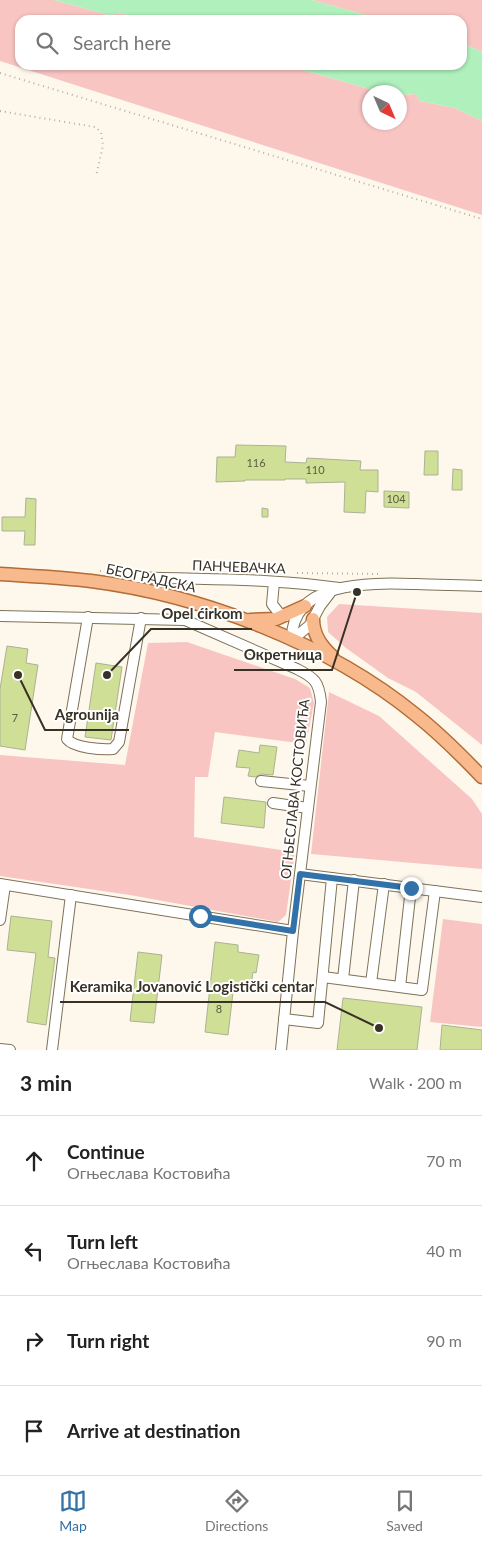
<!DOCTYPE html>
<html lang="en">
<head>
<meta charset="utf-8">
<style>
  :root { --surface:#fff; --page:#f6f6f6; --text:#222; --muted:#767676; --line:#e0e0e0; --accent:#3272a8 }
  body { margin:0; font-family:Lato,sans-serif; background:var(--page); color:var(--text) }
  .compass { position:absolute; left:362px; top:85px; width:45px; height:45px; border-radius:50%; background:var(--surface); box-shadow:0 1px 4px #0004; rotate:136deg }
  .stop { position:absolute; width:15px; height:15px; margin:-11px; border:4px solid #3272a8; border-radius:50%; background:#fff }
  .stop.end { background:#3272a8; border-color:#fff; box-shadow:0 1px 5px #0008 }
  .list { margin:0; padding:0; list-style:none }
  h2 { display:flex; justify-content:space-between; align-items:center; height:65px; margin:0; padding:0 20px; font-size:21px }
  h2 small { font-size:16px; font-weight:400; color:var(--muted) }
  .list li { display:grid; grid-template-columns:32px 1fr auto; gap:15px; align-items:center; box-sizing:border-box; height:90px; padding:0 20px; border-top:1px solid var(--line) }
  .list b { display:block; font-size:19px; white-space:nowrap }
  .list p { margin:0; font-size:16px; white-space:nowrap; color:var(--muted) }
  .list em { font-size:16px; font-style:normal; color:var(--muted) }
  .icon { flex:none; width:28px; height:28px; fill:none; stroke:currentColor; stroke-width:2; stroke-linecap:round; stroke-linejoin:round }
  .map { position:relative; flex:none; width:482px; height:1050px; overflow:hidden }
  .search { position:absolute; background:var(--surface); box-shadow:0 1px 4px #0004; left:15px; right:15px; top:15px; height:55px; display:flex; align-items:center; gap:12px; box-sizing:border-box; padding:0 18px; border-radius:15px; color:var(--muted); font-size:19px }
  .sheet { height:425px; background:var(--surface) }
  nav { display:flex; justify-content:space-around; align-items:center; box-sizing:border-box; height:70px; border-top:1px solid var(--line); background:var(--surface); font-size:14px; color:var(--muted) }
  nav a { display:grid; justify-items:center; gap:2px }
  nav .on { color:var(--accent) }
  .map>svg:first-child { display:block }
  .green { fill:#f8c5c3 }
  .water { fill:#aff0bc }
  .building { fill:#d0df96; stroke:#abb294 }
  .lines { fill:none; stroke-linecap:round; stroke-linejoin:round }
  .minor-casing { stroke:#7e7258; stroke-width:12 }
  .major-casing { stroke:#b26c37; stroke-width:15 }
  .path { stroke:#b5afa3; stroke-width:2; stroke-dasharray:1 4; stroke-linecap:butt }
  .minor { stroke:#fff; stroke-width:10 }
  .major { stroke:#f8ba8c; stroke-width:12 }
  .route { stroke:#3272a8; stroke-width:6 }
  .labels { text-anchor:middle; stroke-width:4; stroke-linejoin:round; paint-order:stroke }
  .number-label { font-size:11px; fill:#5d5c42 }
  .street-label { font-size:14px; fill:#373126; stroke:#fff }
  .leader { fill:none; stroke:#373126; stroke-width:2 }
  .callout-dot { fill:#373126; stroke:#fff; stroke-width:2 }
  .callout-label { font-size:15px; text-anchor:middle; font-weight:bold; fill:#373126; stroke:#fff; stroke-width:4; stroke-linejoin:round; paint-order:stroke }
</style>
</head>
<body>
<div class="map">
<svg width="482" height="1050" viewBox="0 0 482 1050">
  <rect width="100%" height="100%" fill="#fef8ec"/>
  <g class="green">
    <polygon points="0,0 54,0 109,15 123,13 136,20 20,20 20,65 296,65 303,70 380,92 370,92 370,122 400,122 400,95 416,94 420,101 455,108 482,121 482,215 0,61"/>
    <polygon points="312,0 482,0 482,52 462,43 462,20 383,20"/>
    <polygon points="339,604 482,613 482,745 416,692 388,678 346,648 328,632 327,617"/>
    <polygon points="187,642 295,679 310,688 314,703 306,744 215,732 208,777 195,777 194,837 295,852 286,915 278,922 130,895 0,876 0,755 125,765 148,643"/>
    <polygon points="329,692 379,716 472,799 482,814 482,869 311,854"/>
    <polygon points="443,919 482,924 482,1027 430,1022"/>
  </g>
  <g class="water">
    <polygon points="54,0 312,0 383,20 136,20 123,13 109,15"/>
    <polygon points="462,43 482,52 482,121 455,108 420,101 416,94 400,95 400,92 380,92 303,70 296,65 462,65"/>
  </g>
  <g class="building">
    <polygon points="236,445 286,446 285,462 306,463 307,458 361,461 360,470 378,470 378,492 366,491 365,513 344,512 345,482 306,483 306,479 285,479 285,480 245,480 245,481 216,482 217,457 235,457"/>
    <polygon points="425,451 438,451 438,475 424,475"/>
    <polygon points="453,469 462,470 462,490 452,490"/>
    <polygon points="384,491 409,492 409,508 384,507"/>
    <polygon points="26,498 36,499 35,545 24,545 25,531 2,531 2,517 25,517"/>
    <polygon points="262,508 268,509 268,517 262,517"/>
    <polygon points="7,646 28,649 26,663 38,665 25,750 0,746 0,689"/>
    <polygon points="96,663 122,667 111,740 85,737"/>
    <polygon points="260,745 277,747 273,775 261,774 255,777 248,776 250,768 236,767 239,750 259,753"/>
    <polygon points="224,797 266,802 264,828 221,823"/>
    <polygon points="11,916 52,921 48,957 55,958 46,1025 27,1022 36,953 7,950"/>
    <polygon points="215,942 238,945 238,952 259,955 256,973 253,972 251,986 234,984 228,1035 205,1032"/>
    <polygon points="138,952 162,955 154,1023 130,1021"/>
    <polygon points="343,998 422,1007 417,1050 337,1050"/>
    <polygon points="442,1025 482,1030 482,1050 440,1050"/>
  </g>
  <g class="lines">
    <g class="minor-casing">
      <g id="minor">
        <path d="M 137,577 C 204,580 272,578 339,588"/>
        <polyline points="274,582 272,604 279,613 286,616"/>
        <path d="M 0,616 L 185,620 L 297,669 C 315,678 319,682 321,702 L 293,931 L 281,1050"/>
        <path d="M 88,617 L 67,739 C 74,748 102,750 113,749 L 119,742 L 141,618"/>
        <path d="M 292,640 C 290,579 375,583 416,584 C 438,585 460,585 482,586"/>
        <polyline points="292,640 310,625 320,606 330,593"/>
        <polyline points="261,781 310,786"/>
        <polyline points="273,803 308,808"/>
        <polyline points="300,874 482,897"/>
        <polyline points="0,884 293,931"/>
        <polyline points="0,920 5,885"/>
        <polyline points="323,977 422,990 435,891"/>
        <polyline points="343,979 354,880"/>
        <polyline points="371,983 384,884"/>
        <polyline points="400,987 411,888"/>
        <polyline points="284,1019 318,1023 332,878"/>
        <polyline points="0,1049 10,1050"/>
        <polyline points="52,1050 71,895"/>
      </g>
    </g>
    <g class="major-casing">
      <g id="major">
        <path d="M 0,574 C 30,576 61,577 91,581 C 202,595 329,644 416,715 C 440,734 461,755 482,777"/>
        <path d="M 313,619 C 313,635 321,646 332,656"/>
        <polyline points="250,620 276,619 305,606"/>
      </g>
    </g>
    <g class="path">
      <polyline points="0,73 482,219"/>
      <polyline points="0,111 95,127 101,132 103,146 96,176"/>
      <polyline points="100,571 130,572"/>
      <polyline points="297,573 382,574"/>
    </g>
    <use href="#minor" class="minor"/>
    <use href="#major" class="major"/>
  </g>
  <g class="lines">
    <polyline class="route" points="200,916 293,931 300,874 411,888"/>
  </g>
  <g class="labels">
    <g class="number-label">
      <text x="256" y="467">116</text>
      <text x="315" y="474">110</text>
      <text x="396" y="503">104</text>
      <text x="15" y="722">7</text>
      <text x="219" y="1013">8</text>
    </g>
    <g class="street-label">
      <text transform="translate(239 567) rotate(2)" y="5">ПАНЧЕВАЧКА</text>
      <text transform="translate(151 578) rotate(12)" y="5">БЕОГРАДСКА</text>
      <text transform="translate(295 789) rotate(-84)" y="5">ОГЊЕСЛАВА КОСТОВИЋА</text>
    </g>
  </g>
  <path class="leader" d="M107 675L151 629H252M357 592L332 670H234M18 675L45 730H129M379 1028L325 1002H60"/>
  <g class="callout-dot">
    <circle cx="107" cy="675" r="5"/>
    <circle cx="357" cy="592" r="5"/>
    <circle cx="18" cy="675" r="5"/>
    <circle cx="379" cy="1028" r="5"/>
  </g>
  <g class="callout-label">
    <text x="202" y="619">Opel ćirkom</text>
    <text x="283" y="660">Окретница</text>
    <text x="87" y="720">Agrounija</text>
    <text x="192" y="992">Keramika Jovanović Logistički centar</text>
  </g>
</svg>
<svg class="compass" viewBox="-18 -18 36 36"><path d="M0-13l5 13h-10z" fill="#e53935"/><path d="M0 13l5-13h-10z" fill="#767676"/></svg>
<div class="stop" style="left:200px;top:916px"></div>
<div class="stop end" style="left:411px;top:888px"></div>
<div class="search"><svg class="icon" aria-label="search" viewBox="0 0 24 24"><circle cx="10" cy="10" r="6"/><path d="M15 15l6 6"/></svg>Search here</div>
</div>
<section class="sheet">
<h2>3 min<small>Walk · 200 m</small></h2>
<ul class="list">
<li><svg class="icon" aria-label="ahead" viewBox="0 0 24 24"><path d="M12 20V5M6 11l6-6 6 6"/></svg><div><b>Continue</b><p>Огњеслава Костовића</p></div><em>70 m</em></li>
<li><svg class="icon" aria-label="left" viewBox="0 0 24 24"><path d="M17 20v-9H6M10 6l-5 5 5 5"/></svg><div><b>Turn left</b><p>Огњеслава Костовића</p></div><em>40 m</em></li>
<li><svg class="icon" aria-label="right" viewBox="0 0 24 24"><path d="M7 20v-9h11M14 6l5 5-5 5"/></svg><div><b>Turn right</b></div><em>90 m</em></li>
<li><svg class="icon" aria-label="arrive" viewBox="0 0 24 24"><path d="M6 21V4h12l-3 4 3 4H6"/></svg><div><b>Arrive at destination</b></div></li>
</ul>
</section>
<nav>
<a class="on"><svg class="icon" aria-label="map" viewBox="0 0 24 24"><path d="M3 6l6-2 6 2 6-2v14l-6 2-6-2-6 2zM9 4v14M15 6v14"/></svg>Map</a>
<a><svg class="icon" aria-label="directions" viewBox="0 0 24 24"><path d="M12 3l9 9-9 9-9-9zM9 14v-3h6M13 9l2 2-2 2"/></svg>Directions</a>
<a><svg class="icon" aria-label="saved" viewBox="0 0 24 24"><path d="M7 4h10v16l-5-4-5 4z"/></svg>Saved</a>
</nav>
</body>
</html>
